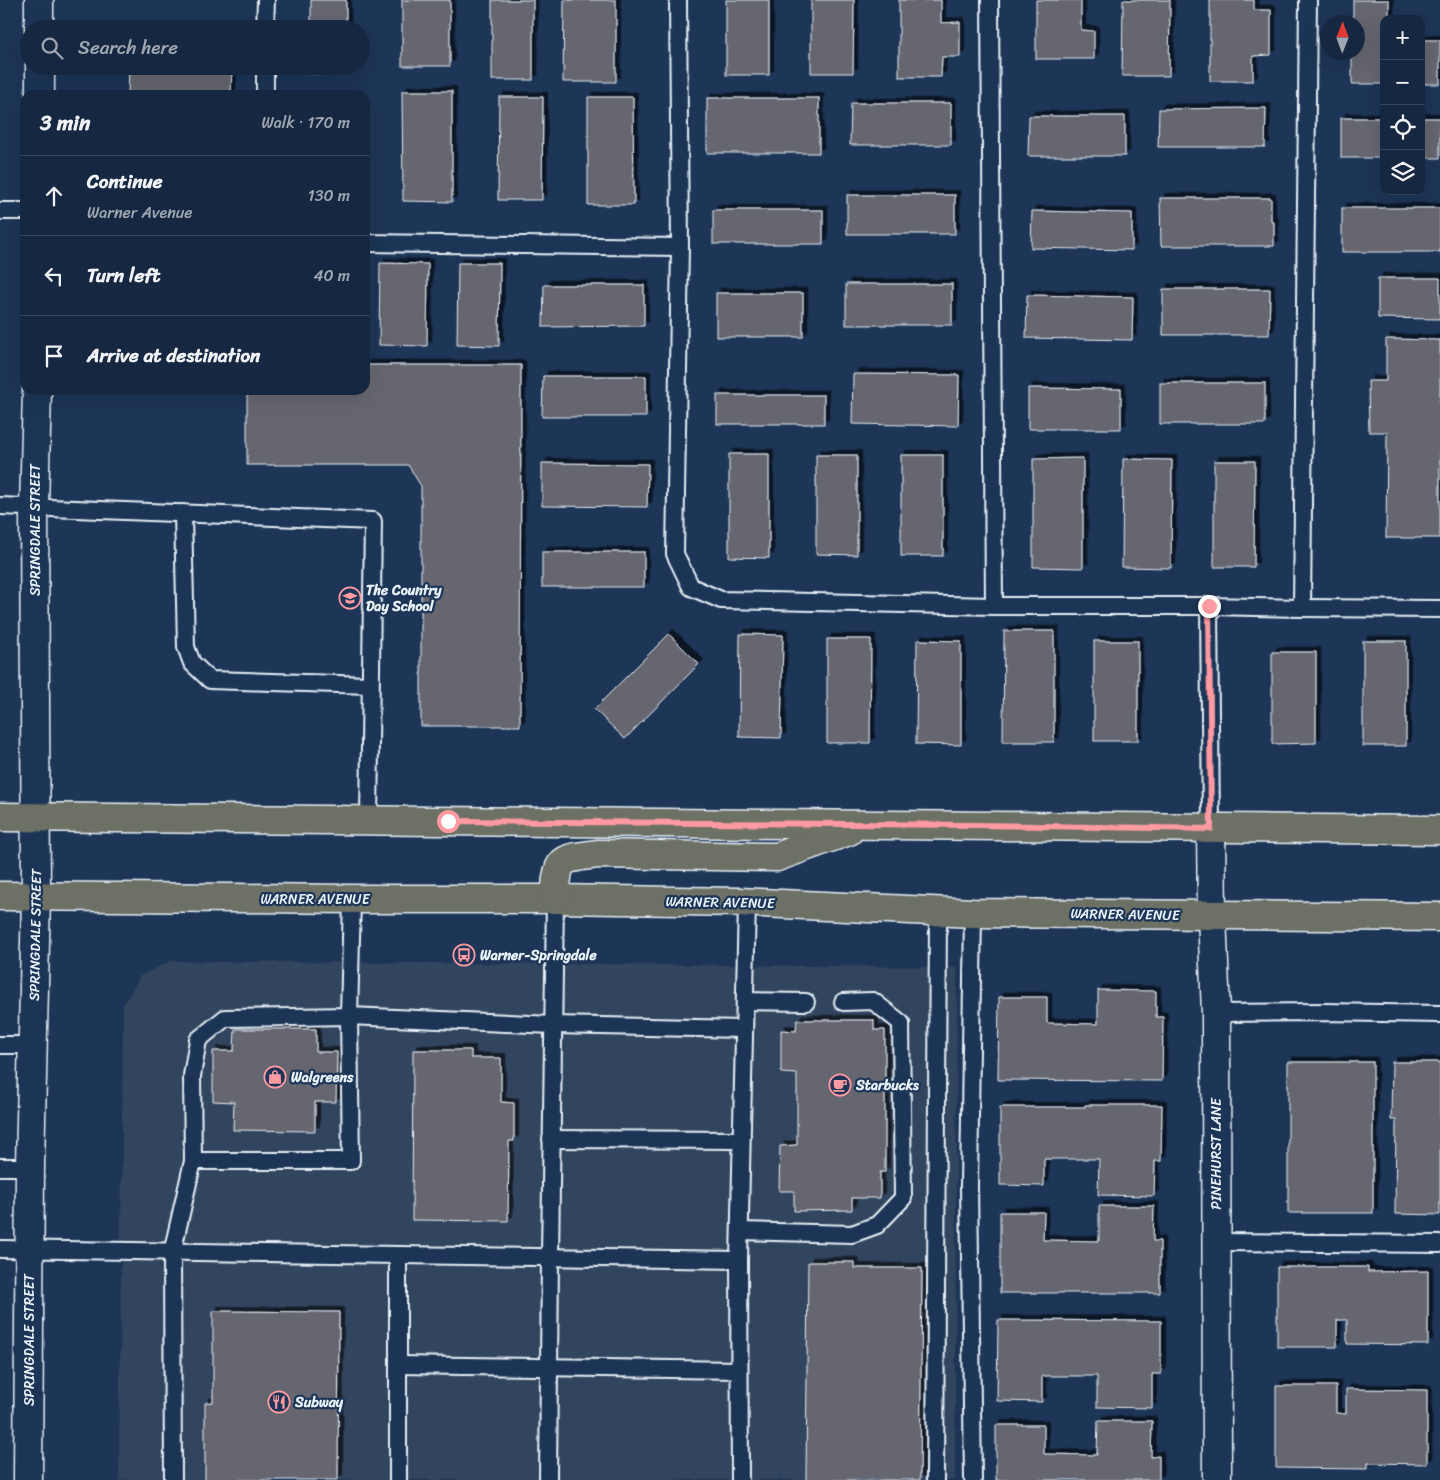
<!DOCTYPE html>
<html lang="en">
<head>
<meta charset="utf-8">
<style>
  :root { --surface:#162841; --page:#1f3048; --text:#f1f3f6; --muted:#9ea6b1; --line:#35445a }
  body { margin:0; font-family:Sriracha,sans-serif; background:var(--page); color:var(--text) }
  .controls { position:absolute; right:15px; top:15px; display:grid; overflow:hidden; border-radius:10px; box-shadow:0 5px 20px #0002 }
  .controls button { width:45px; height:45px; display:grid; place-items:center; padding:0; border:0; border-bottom:1px solid var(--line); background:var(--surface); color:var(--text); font:25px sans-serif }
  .compass { position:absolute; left:1320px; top:15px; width:45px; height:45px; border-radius:50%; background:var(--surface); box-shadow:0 5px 20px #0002; rotate:1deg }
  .stop { position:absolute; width:15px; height:15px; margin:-11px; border:4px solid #ff9aa2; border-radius:50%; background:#fff }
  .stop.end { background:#ff9aa2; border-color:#fff; box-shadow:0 1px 5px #0008 }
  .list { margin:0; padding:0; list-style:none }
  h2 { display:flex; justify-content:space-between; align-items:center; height:65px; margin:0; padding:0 20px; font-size:21px }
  h2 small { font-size:16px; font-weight:400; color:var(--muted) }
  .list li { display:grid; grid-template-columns:32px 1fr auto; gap:15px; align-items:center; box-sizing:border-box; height:80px; padding:0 20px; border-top:1px solid var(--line) }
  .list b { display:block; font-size:19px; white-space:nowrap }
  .list p { margin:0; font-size:16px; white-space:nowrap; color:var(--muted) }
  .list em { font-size:16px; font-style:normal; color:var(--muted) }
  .icon { flex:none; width:28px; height:28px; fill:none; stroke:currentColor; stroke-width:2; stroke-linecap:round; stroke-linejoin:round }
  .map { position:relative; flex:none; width:1440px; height:1480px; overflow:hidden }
  .search { position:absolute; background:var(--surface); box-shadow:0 5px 20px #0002; left:20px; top:20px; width:350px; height:55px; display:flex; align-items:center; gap:12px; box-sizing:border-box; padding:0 18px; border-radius:28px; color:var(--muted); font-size:19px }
  .panel { position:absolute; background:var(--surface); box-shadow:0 5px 20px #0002; left:20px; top:90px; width:350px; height:305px; border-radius:15px }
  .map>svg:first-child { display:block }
  .built { fill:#33445e }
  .building { fill:#666670; stroke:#e8f1f8; filter:url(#shadow) }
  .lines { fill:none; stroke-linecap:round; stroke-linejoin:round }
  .lane-casing { stroke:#e8f1f8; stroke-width:20 }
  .street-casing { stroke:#e8f1f8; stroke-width:31 }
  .secondary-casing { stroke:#e8f1f8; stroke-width:31 }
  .primary-casing { stroke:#e8f1f8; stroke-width:31 }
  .lane { stroke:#1d3557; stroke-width:16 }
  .street { stroke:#1d3557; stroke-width:28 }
  .secondary { stroke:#1d3557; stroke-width:28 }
  .primary { stroke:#6c7065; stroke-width:28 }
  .route { stroke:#ff9aa2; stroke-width:6 }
  .labels { text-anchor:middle; stroke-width:4.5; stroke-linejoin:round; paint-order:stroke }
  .street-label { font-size:14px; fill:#e8f1f8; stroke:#1d3557 }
  .poi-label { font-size:14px; font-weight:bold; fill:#e8f1f8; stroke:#1d3557; text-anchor:start }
</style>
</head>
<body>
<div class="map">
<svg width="1440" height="1480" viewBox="0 0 1440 1480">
  <defs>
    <filter id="shadow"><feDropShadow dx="4.5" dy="-4.5" stdDeviation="0" flood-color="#0009"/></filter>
  </defs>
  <rect width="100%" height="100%" fill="#1d3557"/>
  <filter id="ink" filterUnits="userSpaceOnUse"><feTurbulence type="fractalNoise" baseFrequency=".02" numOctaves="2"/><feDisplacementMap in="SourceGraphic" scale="10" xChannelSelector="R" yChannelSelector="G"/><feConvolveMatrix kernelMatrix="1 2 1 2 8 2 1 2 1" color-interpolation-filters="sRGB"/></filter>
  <g filter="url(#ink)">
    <polygon class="built" points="171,961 957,967 955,1480 119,1480 123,1005 140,976"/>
    <g class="building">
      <rect x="311" y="0" width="35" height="29"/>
      <rect x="402" y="0" width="48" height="66"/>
      <rect x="492" y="0" width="41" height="80"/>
      <polygon points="564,0 616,0 616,82 563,82"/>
      <rect x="726" y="0" width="43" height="75"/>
      <polygon points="811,0 854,0 853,73 811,73"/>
      <polygon points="899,0 941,0 941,23 960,22 960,57 942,57 941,77 899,77"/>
      <polygon points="1036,0 1081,0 1081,30 1094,31 1094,59 1036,59"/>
      <polygon points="1123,0 1170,0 1169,76 1122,76"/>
      <polygon points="1210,0 1254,0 1254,10 1271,10 1271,55 1253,56 1253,81 1210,81"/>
      <polygon points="1353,0 1389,0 1389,19 1384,19 1384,84 1352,84 1352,52 1358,52 1358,22 1353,22"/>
      <rect x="1421" y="40" width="19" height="44"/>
      <polygon points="129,66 232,66 231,95 128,95"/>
      <rect x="311" y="66" width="35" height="8"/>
      <polygon points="402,91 452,91 452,202 403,201"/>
      <polygon points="499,97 543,97 542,200 498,200"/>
      <polygon points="588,97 633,97 634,205 588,205"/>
      <rect x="707" y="98" width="112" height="55"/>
      <polygon points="851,103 951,103 951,145 850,145"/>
      <polygon points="1266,108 1265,147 1158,147 1159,109"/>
      <polygon points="1029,116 1125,116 1125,156 1028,156"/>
      <rect x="1341" y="118" width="43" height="40"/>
      <rect x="1421" y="118" width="19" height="40"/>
      <rect x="847" y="195" width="108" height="39"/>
      <polygon points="1160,198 1271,198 1271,222 1274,222 1274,246 1161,246"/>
      <rect x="1342" y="208" width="98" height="44"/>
      <rect x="713" y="210" width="110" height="34"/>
      <polygon points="1032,211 1132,213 1132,250 1031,248"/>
      <polygon points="380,263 428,264 427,346 379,345"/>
      <polygon points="458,263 500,263 499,346 457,345"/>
      <polygon points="1378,278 1440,278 1440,319 1378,318"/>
      <rect x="846" y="284" width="106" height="41"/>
      <polygon points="544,285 644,285 644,326 543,327"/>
      <polygon points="1163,289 1270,289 1269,335 1163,335"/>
      <rect x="716" y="293" width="87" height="44"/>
      <polygon points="1027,295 1133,297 1132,340 1026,338"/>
      <polygon points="1386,339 1440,340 1440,538 1386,538 1387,432 1369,432 1368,381 1386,381"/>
      <polygon points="365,365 521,365 520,726 421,726 421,486 408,465 247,465 247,390 365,390"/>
      <polygon points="853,374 959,375 958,426 852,424"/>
      <polygon points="543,376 646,376 646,417 542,417"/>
      <rect x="1160" y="383" width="105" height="41"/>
      <polygon points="1028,388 1121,389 1121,429 1028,429"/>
      <rect x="717" y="395" width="107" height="29"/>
      <polygon points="729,454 769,454 769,558 729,557"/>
      <polygon points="816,455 857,455 857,555 816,554"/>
      <rect x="901" y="455" width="42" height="101"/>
      <polygon points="1083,458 1083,568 1033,567 1033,459"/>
      <polygon points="1123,459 1172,460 1171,568 1122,567"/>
      <polygon points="1214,461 1255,461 1254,567 1214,567"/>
      <polygon points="542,463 648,464 647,507 542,506"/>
      <rect x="542" y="552" width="102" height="35"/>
      <polygon points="1004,631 1054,631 1054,742 1003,742"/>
      <polygon points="669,634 699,664 625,739 594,709"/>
      <polygon points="740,634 783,635 781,738 739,737"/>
      <polygon points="827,639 871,639 870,743 827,743"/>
      <polygon points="917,640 961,641 961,745 916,744"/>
      <rect x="1094" y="641" width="44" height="100"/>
      <rect x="1363" y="641" width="43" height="105"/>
      <polygon points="1272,652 1316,652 1316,743 1272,744"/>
      <polygon points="1098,990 1156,991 1156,1017 1163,1017 1162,1081 998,1080 999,997 1047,997 1047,1023 1098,1024"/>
      <polygon points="797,1020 874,1020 874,1030 885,1030 885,1172 880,1172 880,1198 852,1198 852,1210 794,1211 794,1191 779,1191 780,1146 797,1145 797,1074 781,1073 781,1030 796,1031"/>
      <polygon points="235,1029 316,1029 316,1052 337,1052 336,1102 315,1102 315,1131 233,1130 234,1102 213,1101 213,1051 234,1051"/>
      <polygon points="413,1050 471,1050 471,1058 501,1058 501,1102 514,1103 514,1141 509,1141 508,1221 412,1220"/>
      <rect x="1288" y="1062" width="85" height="151"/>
      <polygon points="1392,1062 1440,1062 1440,1215 1395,1214 1396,1120 1391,1120"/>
      <polygon points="1085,1105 1162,1105 1161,1161 1155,1161 1154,1196 1098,1195 1099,1159 1044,1159 1044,1186 1000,1185 1000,1107 1085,1107"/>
      <polygon points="1099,1206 1154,1206 1153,1241 1160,1241 1160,1293 1000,1293 1000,1212 1044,1212 1043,1240 1099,1241"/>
      <polygon points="808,1262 854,1262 854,1268 922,1268 920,1480 806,1480"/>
      <polygon points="1277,1267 1368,1267 1368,1272 1428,1271 1428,1345 1347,1344 1347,1320 1337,1320 1337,1347 1277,1347"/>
      <polygon points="213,1311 339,1312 338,1480 205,1480 205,1403 213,1402"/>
      <polygon points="998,1320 1161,1321 1161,1374 1152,1374 1152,1408 1097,1407 1097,1376 1042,1376 1042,1402 997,1401"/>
      <polygon points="1276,1386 1336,1386 1336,1413 1346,1414 1346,1389 1427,1390 1427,1464 1368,1463 1368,1469 1276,1468"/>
      <polygon points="1098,1421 1152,1421 1151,1457 1159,1456 1159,1480 996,1480 996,1425 1044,1425 1044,1454 1097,1455"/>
    </g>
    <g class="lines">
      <g class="lane-casing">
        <g id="lane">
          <polyline points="678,0 680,247 675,554 691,587 721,600 994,606 1209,606 1302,608 1440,609"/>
          <polyline points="990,0 994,606"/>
          <polyline points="265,29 266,0"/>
          <polyline points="265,95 265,66"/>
          <polyline points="0,211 25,211"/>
          <polyline points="365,243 680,247"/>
          <polyline points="0,506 373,521 369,820"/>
          <polyline points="183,513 186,647 192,663 210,680 370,685"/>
          <polyline points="1209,606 1211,829"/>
          <polyline points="1302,608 1308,0"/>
          <polyline points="352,899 349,1016 351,1161 193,1161 192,1076 198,1040 225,1018 349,1016 553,1025 744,1029"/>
          <polyline points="973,913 969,1185 973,1480"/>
          <polyline points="745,1001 806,1002"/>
          <polyline points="1216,1013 1324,1012 1440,1014"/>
          <polyline points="0,1045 33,1045"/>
          <polyline points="551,1139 741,1140"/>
          <polyline points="0,1167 30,1167"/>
          <polyline points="740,1231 852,1234 877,1225 903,1198 901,1023 873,1001 843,1002"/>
          <polyline points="1216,1242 1440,1244"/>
          <polyline points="0,1249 739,1260 747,902"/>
          <polyline points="398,1255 398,1480"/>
          <polyline points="739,1260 740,1480"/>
          <polyline points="398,1365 739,1370"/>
          <polyline points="173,1480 172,1253 193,1161"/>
          <polyline points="548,1480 550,1257 555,899"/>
          <polyline points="935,1480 938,911"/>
        </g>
      </g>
      <g class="street-casing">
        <polyline id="street" points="1211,829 1212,915 1216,1013 1217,1480"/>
      </g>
      <g class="secondary-casing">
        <g id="secondary">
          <polyline points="39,0 39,29"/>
          <polyline points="40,66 40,95"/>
          <polyline points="28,1480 30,1167 36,896 34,508 37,390"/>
        </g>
      </g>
      <g class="primary-casing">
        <g id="primary">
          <polyline points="0,817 1440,830"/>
          <polyline points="0,896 352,899 555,899 740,902 973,913 1440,917"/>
          <path d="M 555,899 C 558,858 558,859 598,854 L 777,857 L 849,831"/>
        </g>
      </g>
      <use href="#lane" class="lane"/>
      <use href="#street" class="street"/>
      <use href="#secondary" class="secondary"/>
      <use href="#primary" class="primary"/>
    </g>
  </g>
  <g class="lines" filter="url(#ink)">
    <polyline class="route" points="448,821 976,825 1211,829 1209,606"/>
  </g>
  <defs>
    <g id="school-ring" transform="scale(1.125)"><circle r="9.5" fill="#1d3557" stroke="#ff9aa2" stroke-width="1.5"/><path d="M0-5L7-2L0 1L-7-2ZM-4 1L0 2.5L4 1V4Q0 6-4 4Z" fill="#ff9aa2"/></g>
    <g id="bus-ring" transform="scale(1.125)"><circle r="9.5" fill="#1d3557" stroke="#ff9aa2" stroke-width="1.5"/><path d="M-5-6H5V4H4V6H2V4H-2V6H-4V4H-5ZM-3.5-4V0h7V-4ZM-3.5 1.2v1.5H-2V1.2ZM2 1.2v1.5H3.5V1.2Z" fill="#ff9aa2"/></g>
    <g id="shop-ring" transform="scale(1.125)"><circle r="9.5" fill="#1d3557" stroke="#ff9aa2" stroke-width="1.5"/><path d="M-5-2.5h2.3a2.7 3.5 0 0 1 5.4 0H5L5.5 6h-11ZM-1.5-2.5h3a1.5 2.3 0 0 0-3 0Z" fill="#ff9aa2"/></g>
    <g id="cafe-ring" transform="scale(1.125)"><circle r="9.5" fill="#1d3557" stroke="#ff9aa2" stroke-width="1.5"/><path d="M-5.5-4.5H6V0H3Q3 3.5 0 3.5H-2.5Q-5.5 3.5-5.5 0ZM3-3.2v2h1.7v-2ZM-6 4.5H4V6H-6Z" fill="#ff9aa2"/></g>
    <g id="restaurant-ring" transform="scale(1.125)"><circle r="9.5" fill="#1d3557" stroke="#ff9aa2" stroke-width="1.5"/><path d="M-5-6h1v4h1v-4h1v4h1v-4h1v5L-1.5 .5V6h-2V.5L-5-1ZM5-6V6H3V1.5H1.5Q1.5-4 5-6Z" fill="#ff9aa2"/></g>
  </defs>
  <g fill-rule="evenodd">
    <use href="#school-ring" x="350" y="598"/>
    <use href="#bus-ring" x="464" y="955"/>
    <use href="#shop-ring" x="275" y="1077"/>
    <use href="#cafe-ring" x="840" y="1085"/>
    <use href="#restaurant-ring" x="279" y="1402"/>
  </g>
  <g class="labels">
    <g class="street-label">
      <text transform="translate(35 530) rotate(-90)" y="5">SPRINGDALE STREET</text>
      <text x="315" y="904">WARNER AVENUE</text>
      <text transform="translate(720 902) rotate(1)" y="5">WARNER AVENUE</text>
      <text transform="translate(1125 914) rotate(1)" y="5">WARNER AVENUE</text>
      <text transform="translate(35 935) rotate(-89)" y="5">SPRINGDALE STREET</text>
      <text transform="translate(1216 1154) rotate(-90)" y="5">PINEHURST LANE</text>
      <text transform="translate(29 1340) rotate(-90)" y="5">SPRINGDALE STREET</text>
    </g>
    <g class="poi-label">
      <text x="366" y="595">The Country<tspan x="366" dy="16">Day School</tspan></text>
      <text x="480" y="960">Warner-Springdale</text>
      <text x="291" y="1082">Walgreens</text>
      <text x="856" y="1090">Starbucks</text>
      <text x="295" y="1407">Subway</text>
    </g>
  </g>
</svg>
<div class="controls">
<button>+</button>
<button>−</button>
<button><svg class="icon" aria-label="locate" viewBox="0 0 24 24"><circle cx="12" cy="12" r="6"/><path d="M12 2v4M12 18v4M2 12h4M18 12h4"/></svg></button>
<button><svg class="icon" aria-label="layers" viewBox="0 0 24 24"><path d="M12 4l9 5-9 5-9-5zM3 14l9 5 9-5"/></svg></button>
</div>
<svg class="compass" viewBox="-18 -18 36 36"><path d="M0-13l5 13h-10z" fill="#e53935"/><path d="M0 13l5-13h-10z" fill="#9ea6b1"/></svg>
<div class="stop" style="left:448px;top:821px"></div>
<div class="stop end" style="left:1209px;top:606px"></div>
<div class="search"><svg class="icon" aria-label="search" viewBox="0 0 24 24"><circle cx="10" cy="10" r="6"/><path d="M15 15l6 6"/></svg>Search here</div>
<section class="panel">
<h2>3 min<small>Walk · 170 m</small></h2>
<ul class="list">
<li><svg class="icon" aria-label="ahead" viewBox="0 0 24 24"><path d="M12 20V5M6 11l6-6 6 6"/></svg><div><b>Continue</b><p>Warner Avenue</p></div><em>130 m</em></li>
<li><svg class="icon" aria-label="left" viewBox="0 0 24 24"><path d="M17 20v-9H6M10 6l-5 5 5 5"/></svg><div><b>Turn left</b></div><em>40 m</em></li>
<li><svg class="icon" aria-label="arrive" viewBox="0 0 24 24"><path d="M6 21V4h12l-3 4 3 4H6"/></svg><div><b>Arrive at destination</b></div></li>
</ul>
</section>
</div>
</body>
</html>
